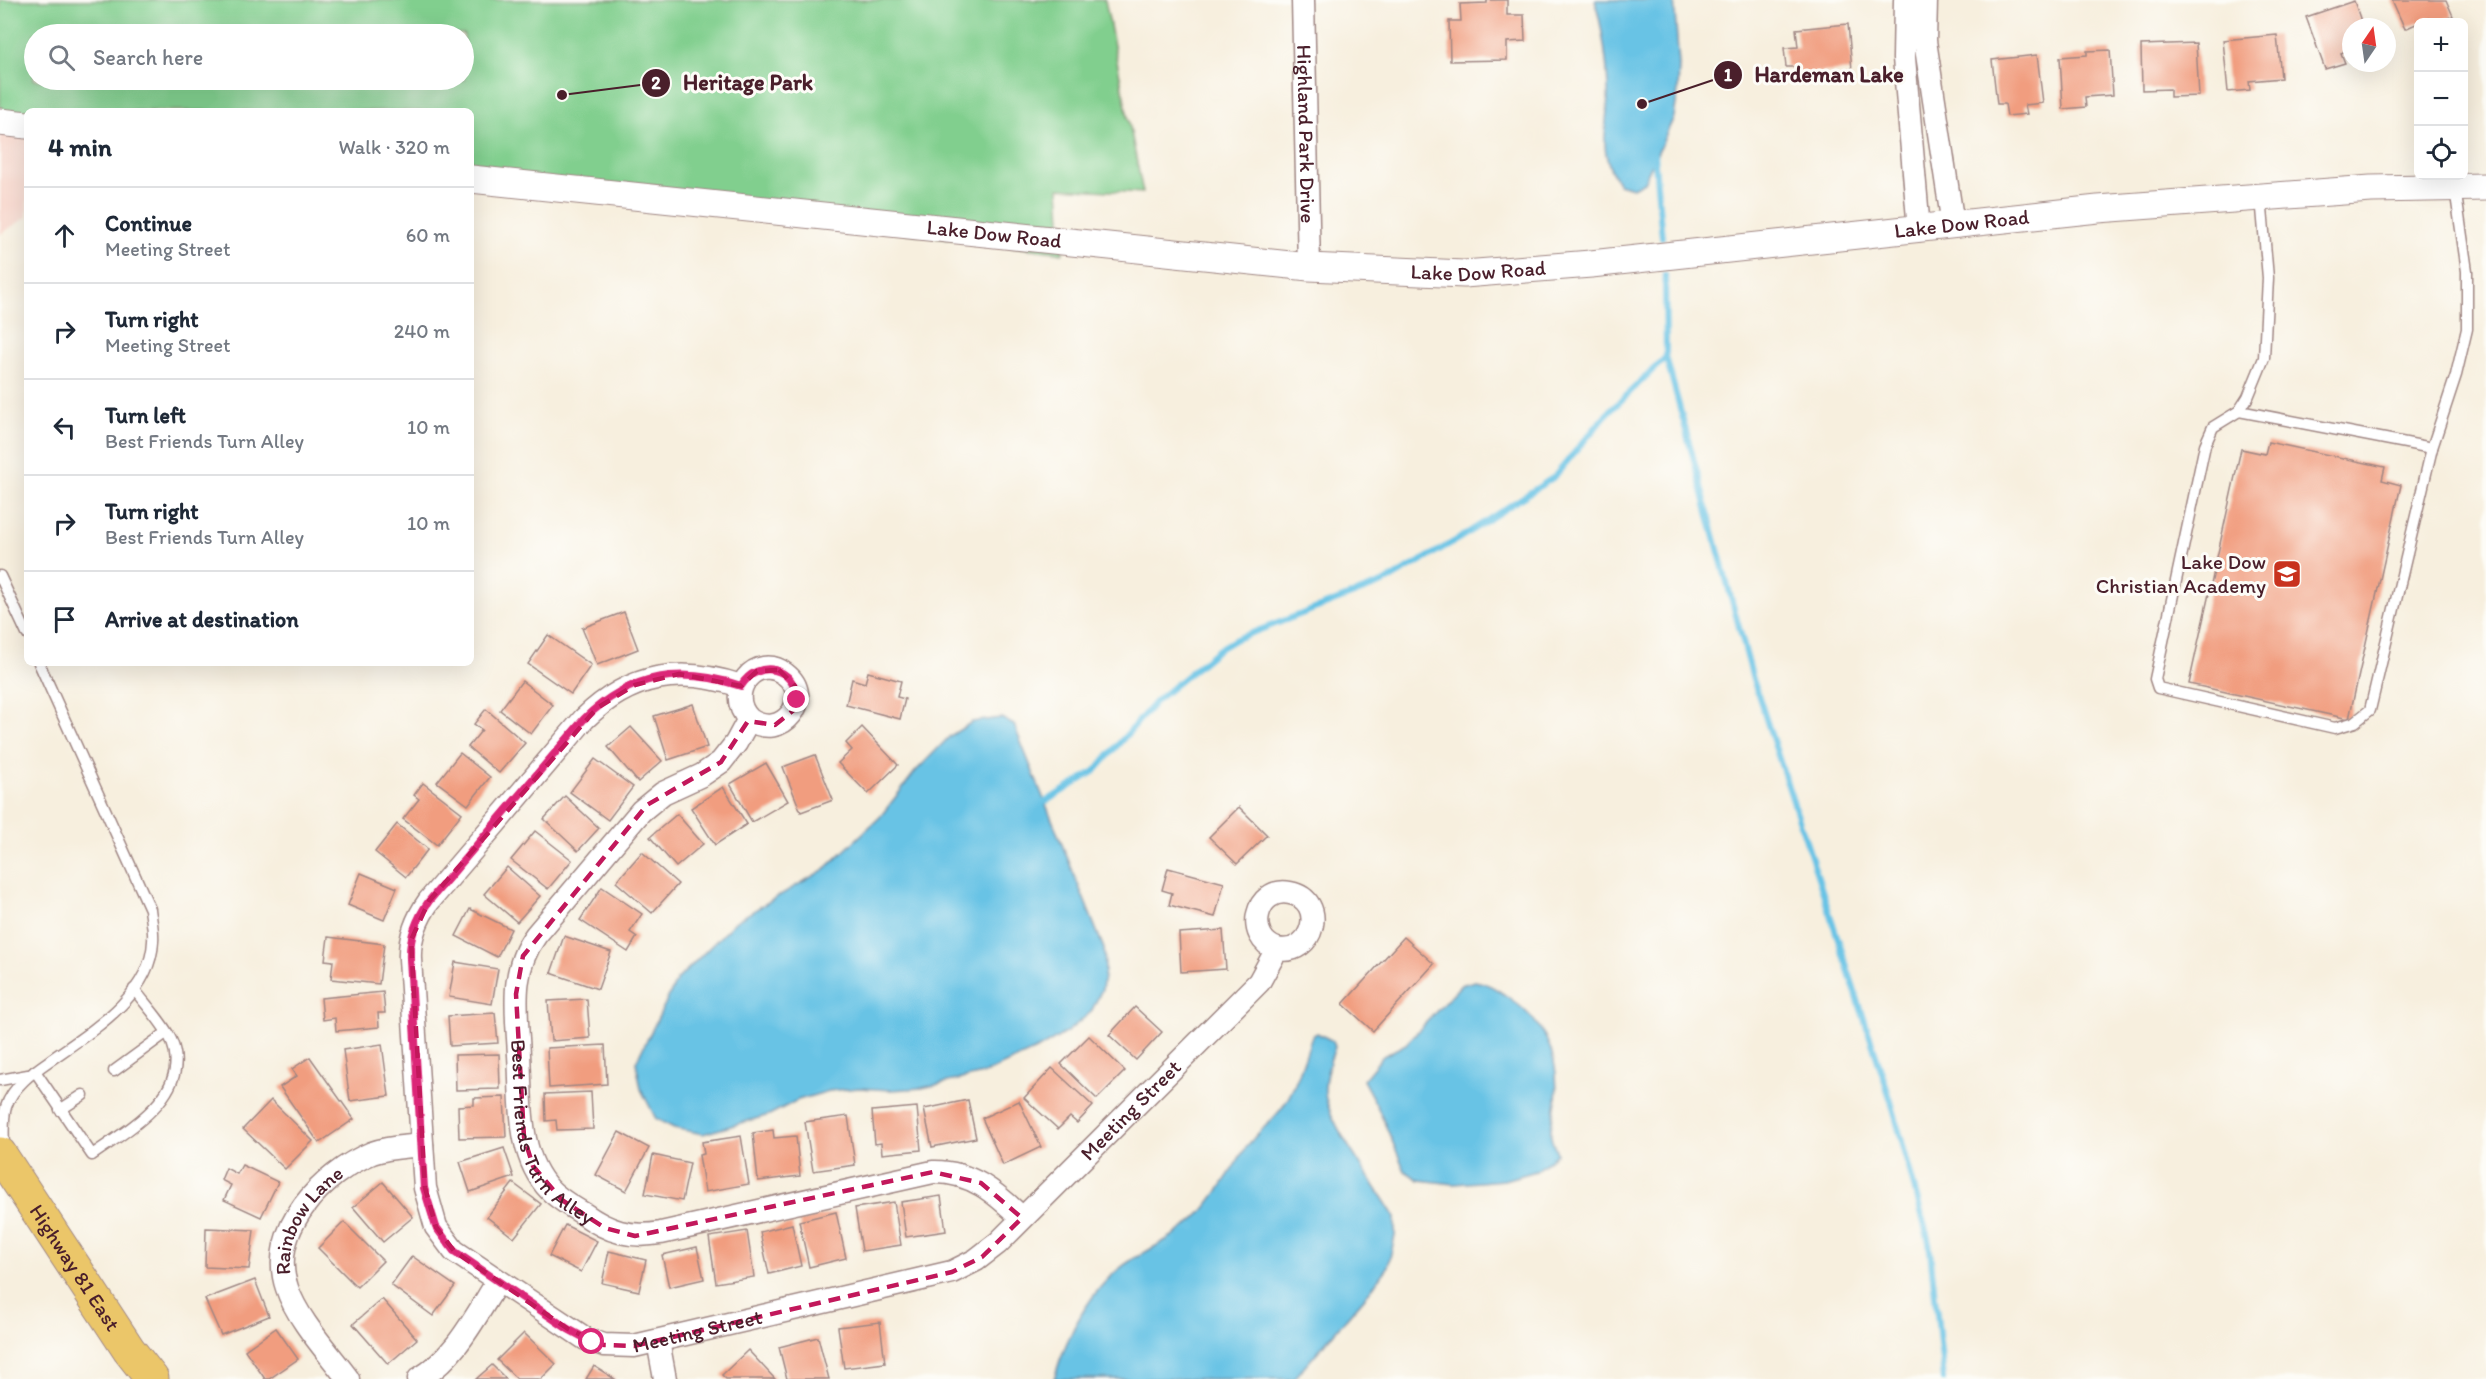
<!DOCTYPE html>
<html lang="en">
<head>
<meta charset="utf-8">
<style>
  :root { --surface:#fff; --page:#f6f6f7; --text:#1f2937; --muted:#747a83; --line:#e0e1e3 }
  body { margin:0; font-family:Itim,sans-serif; background:var(--page); color:var(--text) }
  .controls { position:absolute; right:18px; top:18px; display:grid; overflow:hidden; border-radius:9px; box-shadow:0 6px 24px #0002 }
  .controls button { width:54px; height:54px; display:grid; place-items:center; padding:0; border:0; border-bottom:2px solid var(--line); background:var(--surface); color:var(--text); font:30px sans-serif }
  .compass { position:absolute; left:2342px; top:18px; width:54px; height:54px; border-radius:50%; background:var(--surface); box-shadow:0 6px 24px #0002; rotate:13deg }
  .stop { position:absolute; width:18px; height:18px; margin:-14px; border:4px solid #db2777; border-radius:50%; background:#fff }
  .stop.end { background:#db2777; border-color:#fff; box-shadow:0 2px 6px #0008 }
  .list { margin:0; padding:0; list-style:none }
  h2 { display:flex; justify-content:space-between; align-items:center; height:78px; margin:0; padding:0 24px; font-size:26px }
  h2 small { font-size:20px; font-weight:400; color:var(--muted) }
  .list li { display:grid; grid-template-columns:39px 1fr auto; gap:18px; align-items:center; box-sizing:border-box; height:96px; padding:0 24px; border-top:2px solid var(--line) }
  .list b { display:block; font-size:22px; white-space:nowrap }
  .list p { margin:0; font-size:20px; white-space:nowrap; color:var(--muted) }
  .list em { font-size:20px; font-style:normal; color:var(--muted) }
  .icon { flex:none; width:33px; height:33px; fill:none; stroke:currentColor; stroke-width:2; stroke-linecap:round; stroke-linejoin:round }
  .map { position:relative; flex:none; width:2486px; height:1379px; overflow:hidden }
  .search { position:absolute; background:var(--surface); box-shadow:0 6px 24px #0002; left:24px; top:24px; width:450px; height:66px; display:flex; align-items:center; gap:15px; box-sizing:border-box; padding:0 21px; border-radius:33px; color:var(--muted); font-size:22px }
  .panel { position:absolute; background:var(--surface); box-shadow:0 6px 24px #0002; left:24px; top:108px; width:450px; height:558px; border-radius:9px }
  .map>svg:first-child { display:block }
  .built { fill:#f7d1c6 }
  .green { fill:#81cf8e; stroke:#66775c; stroke-width:1.5; fill-rule:evenodd }
  .water { fill:#67c3e5; stroke:#587188; stroke-width:1.5 }
  .lines { fill:none; stroke-linecap:round; stroke-linejoin:round }
  .stream { stroke:#67c3e5; stroke-width:6 }
  .building { fill:#f19d7f }
  .service-casing { stroke:#a08784; stroke-width:13 }
  .minor-casing { stroke:#a08784; stroke-width:25 }
  .tertiary-casing { stroke:#a08784; stroke-width:29 }
  .primary-casing { stroke:#a08784; stroke-width:35 }
  .service { stroke:#fff; stroke-width:10 }
  .minor { stroke:#fff; stroke-width:22 }
  .tertiary { stroke:#fff; stroke-width:27 }
  .primary { stroke:#ebc669; stroke-width:33 }
  .route { stroke:#db2777; stroke-width:8 }
  .marked { fill:none; stroke:#c2185b; stroke-width:4.5; stroke-dasharray:12 8; stroke-linejoin:round }
  .labels { text-anchor:middle; stroke-width:6; stroke-linejoin:round; paint-order:stroke }
  .street-label { font-size:21px; fill:#4a1f2b; stroke:#fdfcf7 }
  .poi-label { font-size:21px; fill:#4a1f2b; stroke:#fdfcf7; text-anchor:end }
  .leader { fill:none; stroke:#4a1f2b; stroke-width:2 }
  .callout-dot { fill:#4a1f2b; stroke:#fdfcf7; stroke-width:2 }
  .mark-label { font-size:18px; text-anchor:middle; font-weight:bold; fill:#fff }
  .callout-label { font-size:22px; text-anchor:middle; font-weight:bold; fill:#4a1f2b; stroke:#fdfcf7; stroke-width:6; stroke-linejoin:round; paint-order:stroke }
</style>
</head>
<body>
<div class="map">
<svg width="2486" height="1379" viewBox="0 0 2486 1379">
  <rect width="100%" height="100%" fill="#fdfcf7"/>
  <filter id="ink" filterUnits="userSpaceOnUse"><feTurbulence type="fractalNoise" baseFrequency=".0167" numOctaves="2"/><feDisplacementMap in="SourceGraphic" scale="12" xChannelSelector="R" yChannelSelector="G"/><feConvolveMatrix kernelMatrix="1 2 1 2 8 2 1 2 1" color-interpolation-filters="sRGB"/></filter>
  <filter id="wash" filterUnits="userSpaceOnUse"><feTurbulence type="fractalNoise" baseFrequency=".008" numOctaves="4" result="noise"/><feDisplacementMap in="SourceGraphic" scale="24" xChannelSelector="R" yChannelSelector="G"/><feGaussianBlur stdDeviation="1.35" result="paint"/><feColorMatrix in="noise" values="0 0 0 0 0 0 0 0 0 0 0 0 0 0 0 0 0 1.4 0 .05"/><feComposite in="paint" operator="in"/></filter>
  <g filter="url(#wash)">
    <rect width="100%" height="100%" fill="#f7efde"/>
    <polygon class="built" points="0,115 27,119 27,217 0,234"/>
    <path class="green" d="M 0,0 L 1105,0 L 1143,193 L 1059,188 L 1063,253 L 471,176 L 471,111 L 27,111 L 27,126 L 0,125 ZM 34,34 L 464,34 L 464,80 L 34,80 Z"/>
    <g class="water">
      <path d="M 1595,0 L 1674,0 L 1679,65 L 1678,91 L 1674,117 L 1644,182 L 1633,188 L 1619,184 C 1595,150 1609,125 1608,87 C 1607,58 1602,28 1595,0 Z"/>
      <polygon points="1001,718 1014,725 1104,949 1105,970 1102,989 1091,1012 1067,1032 1040,1048 983,1074 922,1088 891,1090 859,1088 829,1091 798,1100 769,1115 703,1134 674,1128 656,1119 641,1089 636,1062 677,980 736,921 825,869 880,817 915,772 950,736 972,722"/>
      <path d="M 1475,981 C 1489,983 1501,992 1512,1000 C 1547,1025 1560,1058 1556,1100 C 1555,1111 1549,1127 1551,1137 C 1552,1143 1556,1148 1557,1154 L 1536,1171 L 1504,1180 L 1454,1184 L 1419,1180 L 1405,1171 L 1378,1108 L 1363,1080 L 1383,1056 L 1406,1044 L 1461,985 Z"/>
      <path d="M 1317,1033 L 1333,1041 L 1335,1047 C 1330,1060 1324,1078 1325,1092 C 1326,1122 1379,1189 1395,1218 L 1395,1236 L 1388,1266 L 1370,1291 L 1294,1379 L 1054,1379 C 1067,1334 1092,1284 1133,1259 C 1156,1246 1183,1232 1201,1213 C 1218,1194 1230,1173 1243,1152 C 1253,1135 1270,1124 1282,1108 C 1296,1088 1304,1060 1312,1036 Z"/>
    </g>
    <g class="lines">
      <g class="stream">
        <polyline points="1654,154 1662,237"/>
        <polyline points="1665,275 1666,357 1753,679 1891,1101 1929,1242 1944,1379"/>
        <polyline points="1045,802 1095,771 1156,701 1219,649 1236,639 1385,582 1460,538 1554,477 1605,416 1666,357"/>
      </g>
    </g>
    <g id="blocks">
      <g class="building">
        <polygon points="1487,0 1507,0 1507,15 1524,15 1525,41 1507,42 1507,60 1450,61 1449,21 1461,21 1460,4 1487,3"/>
        <polygon points="2392,0 2446,0 2453,16 2439,22 2431,22 2429,18 2405,29"/>
        <polygon points="2354,1 2363,27 2351,27 2351,49 2341,53 2345,63 2325,69 2306,17"/>
        <polygon points="1848,24 1852,70 1800,74 1799,67 1786,67 1784,48 1798,47 1796,29"/>
        <polygon points="2277,35 2281,78 2249,81 2250,90 2228,92 2223,40"/>
        <polygon points="2196,43 2199,96 2170,97 2170,89 2142,90 2141,45"/>
        <polygon points="2110,50 2113,95 2085,97 2086,107 2063,109 2060,57 2087,55 2087,51"/>
        <polygon points="2037,55 2043,103 2025,105 2027,114 2007,116 2005,104 1997,104 1992,60"/>
        <polygon points="2268,442 2385,467 2382,480 2401,485 2349,719 2189,684 2241,449 2265,454"/>
        <polygon points="624,612 638,649 597,665 582,628"/>
        <polygon points="548,635 591,665 571,694 528,664"/>
        <polygon points="868,672 901,681 897,697 905,699 900,719 846,705 852,679 865,683"/>
        <polygon points="522,681 553,705 531,734 500,710"/>
        <polygon points="693,704 707,747 668,760 654,716"/>
        <polygon points="486,709 525,743 499,773 468,747 482,730 474,724"/>
        <polygon points="631,727 662,761 638,782 608,747"/>
        <polygon points="862,727 898,765 868,794 838,763 852,750 846,743"/>
        <polygon points="460,753 490,777 468,805 437,782"/>
        <polygon points="815,755 833,800 801,812 783,767"/>
        <polygon points="595,759 633,787 608,820 570,792"/>
        <polygon points="766,763 788,801 752,822 730,784"/>
        <polygon points="423,783 462,813 437,845 403,819 419,799 414,795"/>
        <polygon points="723,787 747,824 715,845 691,808"/>
        <polygon points="565,796 599,828 578,851 544,819"/>
        <polygon points="1239,807 1267,835 1237,864 1209,837"/>
        <polygon points="677,814 703,844 676,867 650,837"/>
        <polygon points="397,824 428,849 406,877 375,852"/>
        <polygon points="535,831 572,860 548,889 511,860"/>
        <polygon points="642,852 678,884 652,913 616,882"/>
        <polygon points="507,867 540,896 517,922 484,894"/>
        <polygon points="1168,868 1224,883 1215,917 1169,905 1172,893 1162,890"/>
        <polygon points="361,873 397,888 384,920 348,905"/>
        <polygon points="602,887 642,914 630,932 637,937 628,952 580,920"/>
        <polygon points="470,909 511,929 497,957 456,936"/>
        <polygon points="1223,930 1226,969 1181,972 1179,933"/>
        <polygon points="564,936 611,952 598,989 551,973"/>
        <polygon points="328,937 384,944 379,984 331,979 333,961 325,960"/>
        <polygon points="1404,937 1434,964 1373,1031 1343,1004"/>
        <polygon points="455,962 498,969 492,1004 449,997"/>
        <polygon points="383,992 385,1013 378,1013 379,1027 336,1031 335,1018 323,1020 321,998"/>
        <polygon points="587,999 590,1038 551,1041 548,1001"/>
        <polygon points="1135,1007 1162,1032 1136,1060 1109,1035"/>
        <polygon points="495,1013 498,1043 450,1046 448,1016"/>
        <polygon points="1089,1036 1125,1071 1097,1099 1061,1064"/>
        <polygon points="382,1044 389,1096 350,1101 343,1050"/>
        <polygon points="605,1045 607,1084 549,1088 547,1048"/>
        <polygon points="499,1054 500,1089 456,1090 455,1055"/>
        <polygon points="310,1057 354,1119 319,1143 280,1087 297,1076 292,1069"/>
        <polygon points="1052,1068 1093,1106 1077,1123 1070,1117 1058,1129 1024,1098"/>
        <polygon points="591,1092 593,1129 557,1130 556,1120 546,1121 545,1094"/>
        <polygon points="504,1097 506,1137 459,1138 458,1106 474,1105 474,1098"/>
        <polygon points="271,1100 313,1141 285,1169 243,1129"/>
        <polygon points="968,1100 976,1138 932,1147 924,1109"/>
        <polygon points="1019,1101 1041,1147 1003,1165 982,1118"/>
        <polygon points="917,1107 921,1150 882,1154 881,1143 875,1144 872,1111"/>
        <polygon points="848,1116 855,1165 813,1171 805,1122"/>
        <polygon points="773,1130 774,1138 796,1136 800,1176 758,1181 753,1133"/>
        <polygon points="619,1132 649,1148 626,1191 596,1175"/>
        <polygon points="741,1136 749,1184 705,1192 699,1155 704,1154 702,1142"/>
        <polygon points="504,1148 514,1177 470,1192 460,1162"/>
        <polygon points="653,1155 690,1163 682,1201 645,1194"/>
        <polygon points="242,1165 278,1182 261,1217 224,1200 231,1185 221,1180 226,1168 237,1174"/>
        <polygon points="383,1182 413,1217 383,1242 353,1207"/>
        <polygon points="513,1183 541,1204 514,1238 487,1217"/>
        <polygon points="941,1196 946,1231 906,1237 901,1202"/>
        <polygon points="894,1202 901,1245 862,1251 855,1208"/>
        <polygon points="836,1212 846,1258 809,1267 799,1221"/>
        <polygon points="344,1222 383,1261 357,1287 318,1248"/>
        <polygon points="792,1224 801,1266 769,1274 760,1232"/>
        <polygon points="565,1225 597,1241 581,1272 549,1256"/>
        <polygon points="206,1228 254,1230 249,1269 205,1267"/>
        <polygon points="747,1231 754,1277 716,1283 709,1237"/>
        <polygon points="697,1247 704,1279 669,1287 662,1255"/>
        <polygon points="609,1251 646,1260 639,1291 602,1283"/>
        <polygon points="412,1256 455,1286 433,1316 391,1285"/>
        <polygon points="255,1280 269,1316 221,1335 205,1299"/>
        <polygon points="382,1299 417,1339 388,1364 353,1324"/>
        <polygon points="880,1322 885,1363 844,1368 838,1327"/>
        <polygon points="276,1328 298,1359 269,1379 265,1379 245,1350"/>
        <polygon points="524,1333 556,1364 541,1379 517,1379 497,1360"/>
        <polygon points="818,1337 829,1379 787,1379 779,1347"/>
        <polygon points="748,1350 775,1379 726,1379 722,1375"/>
        <polygon points="492,1365 506,1379 476,1379"/>
        <polygon points="594,1366 615,1379 586,1379"/>
      </g>
    </g>
  </g>
  <g filter="url(#ink)">
    <use href="#blocks" fill-opacity="0" stroke="#a08784" stroke-width="1.5"/>
    <g class="lines">
      <g class="service-casing">
        <g id="service">
          <polyline points="2261,197 2268,278 2264,358 2248,397 2239,411 2213,427 2205,445 2155,679 2158,688 2335,728 2355,722 2370,710 2432,448 2456,375 2467,329 2467,271 2455,188"/>
          <polyline points="2239,411 2432,448"/>
          <polyline points="0,576 27,634"/>
          <path d="M 35,1071 L 92,1155 C 127,1130 192,1095 172,1042 C 166,1026 145,1004 134,989"/>
          <polyline points="114,1071 166,1033"/>
          <polyline points="0,1080 28,1075"/>
          <polyline points="60,1110 83,1095"/>
          <path d="M 4,1152 C 4,1137 2,1121 6,1107 C 12,1087 33,1072 49,1061 C 90,1032 151,996 153,941 C 154,930 151,919 150,909 L 39,663"/>
        </g>
      </g>
      <g class="minor-casing">
        <g id="minor">
          <path id="s1" d="M 1303,0 L 1309,267"/>
          <polyline points="1905,0 1904,58 1919,230"/>
          <polyline points="1926,0 1925,41 1953,225"/>
          <path id="s2" d="M 741,686 C 681,666 631,673 584,719 L 429,901 C 417,918 409,938 410,959 L 425,1188 L 436,1227 L 454,1251 L 586,1339 L 604,1345 L 634,1346 L 952,1272 L 976,1260 L 998,1243 L 1259,982 L 1277,949 C 1244,938 1255,886 1290,893 C 1328,900 1314,957 1277,949"/>
          <path id="s3" d="M 749,719 C 782,743 816,697 785,674 C 757,652 723,692 749,719 L 736,743 L 721,762 L 702,775 L 663,793 L 641,811 L 536,935 C 509,971 517,1012 519,1055 C 522,1100 516,1154 550,1190 C 560,1200 572,1207 584,1214 C 609,1232 630,1238 661,1233 L 933,1172 C 971,1171 996,1193 1022,1218"/>
          <polyline points="658,1341 665,1379"/>
          <path id="s4" d="M 348,1379 C 328,1352 297,1319 287,1288 C 267,1230 323,1173 372,1153 C 388,1147 405,1147 422,1145"/>
          <path d="M 419,1379 C 456,1357 475,1317 498,1281"/>
        </g>
      </g>
      <g class="tertiary-casing">
        <g id="tertiary">
          <polyline points="0,122 27,125"/>
          <path id="s5" d="M 471,179 L 1309,267 L 1464,274 L 1591,264 L 2098,209 L 2371,189 L 2486,187"/>
        </g>
      </g>
      <g class="primary-casing">
        <g id="primary">
          <path id="s6" d="M 0,1154 L 129,1350 L 152,1379"/>
        </g>
      </g>
      <use href="#service" class="service"/>
      <use href="#minor" class="minor"/>
      <use href="#tertiary" class="tertiary"/>
      <use href="#primary" class="primary"/>
    </g>
  </g>
  <g class="lines" filter="url(#ink)">
    <path class="route" d="M 592,1342 L 568,1329 L 454,1251 L 436,1227 L 424,1188 L 410,959 C 409,938 417,918 429,901 L 584,719 C 631,673 681,666 741,686 C 758,658 796,667 797,700"/>
  </g>
  <path class="marked" d="M 779,670 L 795,686 L 795,709 L 775,725 L 748,721 L 721,762 L 647,805 L 523,956 L 516,994 L 524,1137 L 533,1166 L 562,1200 L 605,1228 L 635,1236 L 933,1172 L 981,1183 L 1022,1218 L 982,1257 L 952,1272 L 634,1346 L 604,1345 L 568,1329 L 454,1251 L 436,1227 L 425,1188 L 411,940 L 429,901 L 597,708 L 635,685 L 679,674 L 741,686 L 757,671 Z"/>
  <defs>
    <g id="school-square" transform="scale(1.5)"><rect x="-9" y="-9" width="18" height="18" rx="4" fill="#c8321e" stroke="#fdfcf7"/><path d="M0-5L7-2L0 1L-7-2ZM-4 1L0 2.5L4 1V4Q0 6-4 4Z" fill="#fff"/></g>
  </defs>
  <g fill-rule="evenodd">
    <use href="#school-square" x="2287" y="574"/>
  </g>
  <g class="labels">
    <g class="street-label">
      <text dy="7" stroke="none"><textPath href="#s1" startOffset="134">Highland Park Drive</textPath></text>
      <text dy="7" stroke="none"><textPath href="#s5" startOffset="1498">Lake Dow Road</textPath></text>
      <text dy="7" stroke="none"><textPath href="#s5" startOffset="526">Lake Dow Road</textPath></text>
      <text dy="7" stroke="none"><textPath href="#s5" startOffset="1012">Lake Dow Road</textPath></text>
      <text dy="7" stroke="none"><textPath href="#s2" startOffset="1548">Meeting Street</textPath></text>
      <text dy="7" stroke="none"><textPath href="#s3" startOffset="702">Best Friends Turn Alley</textPath></text>
      <text dy="7" stroke="none"><textPath href="#s4" startOffset="186">Rainbow Lane</textPath></text>
      <text dy="7" stroke="none"><textPath href="#s6" startOffset="136">Highway 81 East</textPath></text>
      <text dy="7" stroke="none"><textPath href="#s2" startOffset="1044">Meeting Street</textPath></text>
    </g>
    <g class="poi-label">
      <text x="2266" y="569">Lake Dow<tspan x="2266" dy="24">Christian Academy</tspan></text>
    </g>
  </g>
  <path class="leader" d="M1642 104L1728 75M562 95L656 83"/>
  <g class="callout-dot">
    <circle cx="1642" cy="104" r="6"/>
    <circle cx="562" cy="95" r="6"/>
    <circle cx="1728" cy="75" r="15"/>
    <circle cx="656" cy="83" r="15"/>
  </g>
  <g class="mark-label">
    <text x="1728" y="81">1</text>
    <text x="656" y="89">2</text>
  </g>
  <g class="callout-label">
    <text x="1829" y="82">Hardeman Lake</text>
    <text x="748" y="90">Heritage Park</text>
  </g>
</svg>
<div class="controls">
<button>+</button>
<button>−</button>
<button><svg class="icon" aria-label="locate" viewBox="0 0 24 24"><circle cx="12" cy="12" r="6"/><path d="M12 2v4M12 18v4M2 12h4M18 12h4"/></svg></button>
</div>
<svg class="compass" viewBox="-18 -18 36 36"><path d="M0-13l5 13h-10z" fill="#e53935"/><path d="M0 13l5-13h-10z" fill="#747a83"/></svg>
<div class="stop" style="left:592px;top:1342px"></div>
<div class="stop end" style="left:797px;top:700px"></div>
<div class="search"><svg class="icon" aria-label="search" viewBox="0 0 24 24"><circle cx="10" cy="10" r="6"/><path d="M15 15l6 6"/></svg>Search here</div>
<section class="panel">
<h2>4 min<small>Walk · 320 m</small></h2>
<ul class="list">
<li><svg class="icon" aria-label="ahead" viewBox="0 0 24 24"><path d="M12 20V5M6 11l6-6 6 6"/></svg><div><b>Continue</b><p>Meeting Street</p></div><em>60 m</em></li>
<li><svg class="icon" aria-label="right" viewBox="0 0 24 24"><path d="M7 20v-9h11M14 6l5 5-5 5"/></svg><div><b>Turn right</b><p>Meeting Street</p></div><em>240 m</em></li>
<li><svg class="icon" aria-label="left" viewBox="0 0 24 24"><path d="M17 20v-9H6M10 6l-5 5 5 5"/></svg><div><b>Turn left</b><p>Best Friends Turn Alley</p></div><em>10 m</em></li>
<li><svg class="icon" aria-label="right" viewBox="0 0 24 24"><path d="M7 20v-9h11M14 6l5 5-5 5"/></svg><div><b>Turn right</b><p>Best Friends Turn Alley</p></div><em>10 m</em></li>
<li><svg class="icon" aria-label="arrive" viewBox="0 0 24 24"><path d="M6 21V4h12l-3 4 3 4H6"/></svg><div><b>Arrive at destination</b></div></li>
</ul>
</section>
</div>
</body>
</html>
